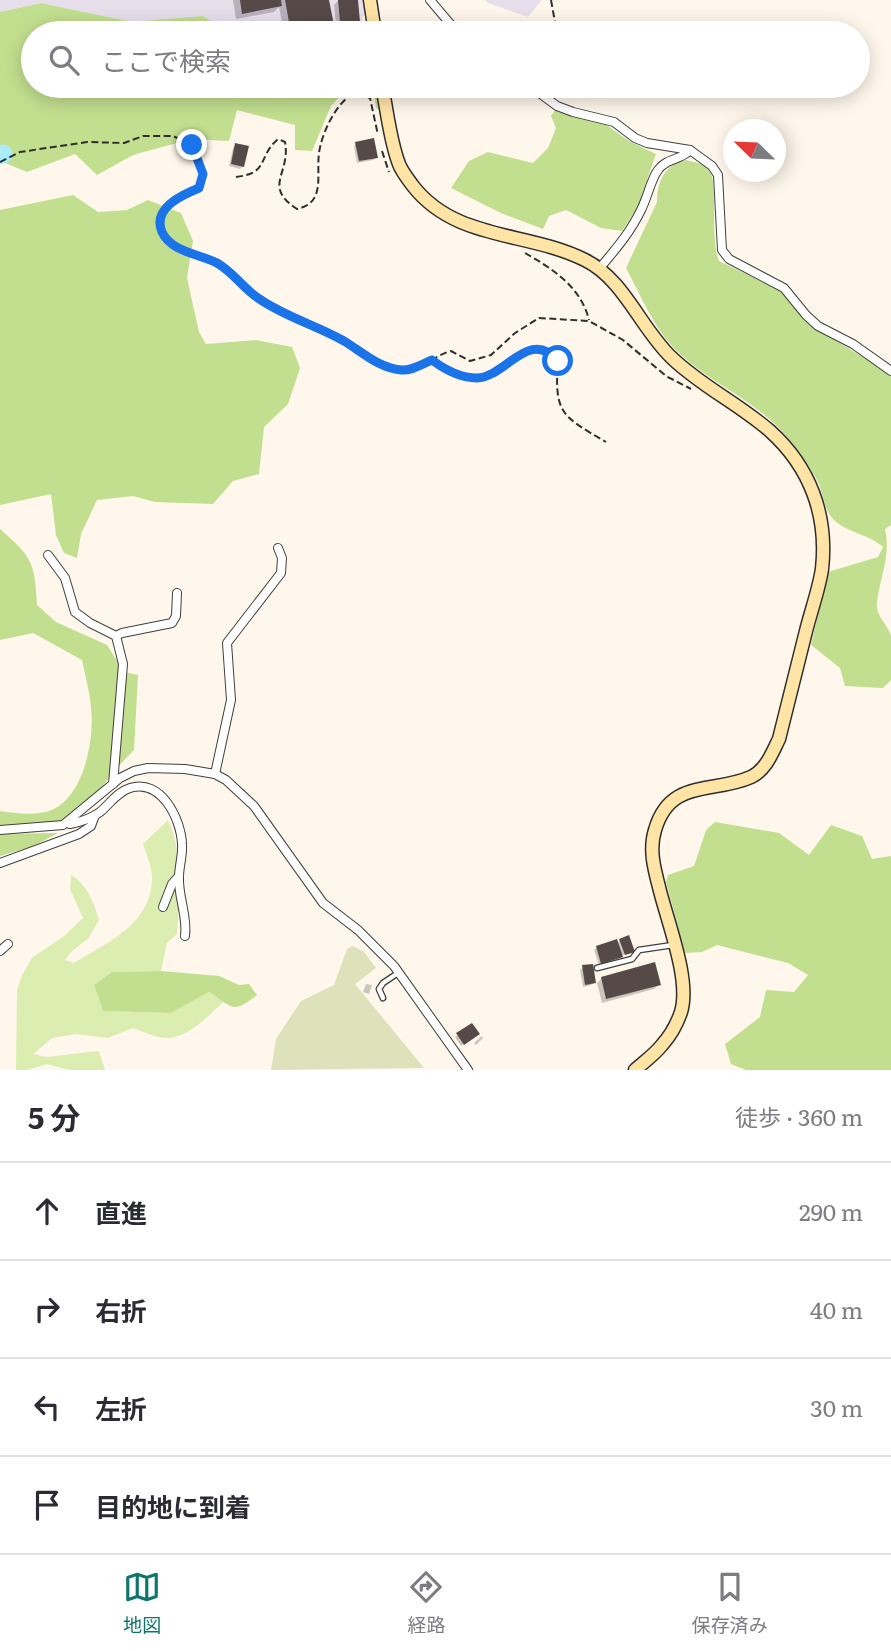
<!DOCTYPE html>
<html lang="ja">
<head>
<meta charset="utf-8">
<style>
  :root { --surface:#fff; --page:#f7f7f7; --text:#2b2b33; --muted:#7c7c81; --line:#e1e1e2; --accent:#0f766e }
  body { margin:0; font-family:Literata,"Noto Sans JP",serif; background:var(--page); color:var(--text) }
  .compass { position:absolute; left:723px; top:119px; width:63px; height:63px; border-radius:50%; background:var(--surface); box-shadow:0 4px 18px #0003; rotate:293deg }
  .stop { position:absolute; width:21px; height:21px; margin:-16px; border:5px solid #1a73e8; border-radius:50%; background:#fff }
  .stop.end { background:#1a73e8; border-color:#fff; box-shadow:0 2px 7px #0008 }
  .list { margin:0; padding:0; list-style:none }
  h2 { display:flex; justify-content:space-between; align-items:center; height:91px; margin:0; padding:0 28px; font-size:30px }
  h2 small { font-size:23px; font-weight:400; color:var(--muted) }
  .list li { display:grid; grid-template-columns:46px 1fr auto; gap:21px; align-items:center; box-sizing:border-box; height:98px; padding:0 28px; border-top:2px solid var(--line) }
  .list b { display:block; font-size:26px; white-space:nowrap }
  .list em { font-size:23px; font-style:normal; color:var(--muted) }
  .icon { flex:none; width:38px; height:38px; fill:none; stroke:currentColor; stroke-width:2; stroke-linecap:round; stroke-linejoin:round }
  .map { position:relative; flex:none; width:891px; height:1070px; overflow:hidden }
  .search { position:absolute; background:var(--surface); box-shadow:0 4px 18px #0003; left:21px; right:21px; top:21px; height:77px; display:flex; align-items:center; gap:18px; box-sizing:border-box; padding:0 24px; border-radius:38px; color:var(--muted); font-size:26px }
  .sheet { height:483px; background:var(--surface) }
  nav { display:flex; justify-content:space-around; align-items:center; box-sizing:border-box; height:98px; border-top:2px solid var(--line); background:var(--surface); font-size:19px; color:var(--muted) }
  nav a { display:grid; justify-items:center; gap:4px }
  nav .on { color:var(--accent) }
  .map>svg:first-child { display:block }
  .industrial { fill:#e8dfec }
  .green { fill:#dbedb1 }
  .forest { fill:#c2df8f }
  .cemetery { fill:#dde2ba }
  .shadow { fill:#0003 }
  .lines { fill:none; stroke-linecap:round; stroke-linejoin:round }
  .river { stroke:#aaecfc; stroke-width:19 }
  .building { fill:#554a47 }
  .lane-casing { stroke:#3f3f3f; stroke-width:7 }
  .street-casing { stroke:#3f3f3f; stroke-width:10 }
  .secondary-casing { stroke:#2e2e2e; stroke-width:15 }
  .path { stroke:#2e2e2e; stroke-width:2; stroke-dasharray:7 3.5; stroke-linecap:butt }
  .lane { stroke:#fff; stroke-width:4.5 }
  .street { stroke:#fff; stroke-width:8 }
  .secondary { stroke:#ffe4a6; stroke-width:12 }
  .route { stroke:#1a73e8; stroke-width:9 }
</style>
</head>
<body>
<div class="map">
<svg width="891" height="1070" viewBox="0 0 891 1070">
  <rect width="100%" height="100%" fill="#fff7eb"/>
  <g class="industrial">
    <polygon points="0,0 365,0 367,13 362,17 363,33 265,33 265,29 231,21 213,23 132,22 41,3 0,12"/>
    <polygon points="485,0 541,0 541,1 528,17 488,3"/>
  </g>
  <path class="green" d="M 168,820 C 184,855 179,896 177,934 L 167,943 L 161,971 L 112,972 L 94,985 L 103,1011 L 171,1013 L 209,992 L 224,1001 C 211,1014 189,1036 170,1038 C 158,1039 144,1032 133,1028 L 108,1038 L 76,1034 L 52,1038 L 33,1054 L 47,1057 L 99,1051 L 105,1070 L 69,1070 L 47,1064 L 27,1070 L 16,1070 L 17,990 L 22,975 L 32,958 L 64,936 L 83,918 L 70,889 L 71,875 C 87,884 94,903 99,920 L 88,939 L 73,950 L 65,960 L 74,963 C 108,942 154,923 152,875 C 151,865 146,853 143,844 Z"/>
  <g class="forest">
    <polygon points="41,3 132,22 203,16 213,23 247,23 265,29 265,33 33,33 33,86 378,86 381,110 376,108 374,96 357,90 346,90 331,106 312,151 295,150 295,125 237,110 229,141 191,139 133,155 97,175 75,154 27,172 0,161 0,12"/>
    <polygon points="557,108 579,118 602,122 629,141 656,154 637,209 622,231 601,228 566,210 549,216 543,229 501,213 451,188 469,161 488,152 533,163 548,148 556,128 551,116"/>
    <path d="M 685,160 C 695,162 704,163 710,172 C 718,184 710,239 719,261 L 782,291 L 820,331 L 891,374 L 891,525 L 885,529 C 891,557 880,577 877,602 C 875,616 888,624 891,636 C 891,650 891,667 891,680 L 883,688 L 845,686 L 840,668 L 811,645 L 828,572 L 878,557 L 883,547 C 869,534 846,533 832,518 C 825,510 823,494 819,484 C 808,462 795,444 778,427 C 747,396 703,379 672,346 C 652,324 640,294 626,268 L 657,202 C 657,181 665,165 685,160 Z"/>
    <polygon points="73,195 98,212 127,210 148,200 181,213 193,241 187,278 199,332 206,344 256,340 292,347 300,368 288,404 264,427 259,474 233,481 213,504 155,502 133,496 97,500 81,534 77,558 64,553 56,535 51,494 0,505 0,210"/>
    <path d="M 0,529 C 32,557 35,562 37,605 L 56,622 L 107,645 L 124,672 L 138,675 L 134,750 L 112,773 L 95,797 L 63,824 L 0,826 L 0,811 C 15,813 34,816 49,811 C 83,800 95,740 91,708 C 90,692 85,675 82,660 L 33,633 L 0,640 Z"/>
    <polygon points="715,822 779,833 809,855 831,825 862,836 872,859 891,856 891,1070 746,1070 731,1064 725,1044 760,1017 766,990 794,992 808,975 788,963 717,945 702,952 685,953 666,882 668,875 694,866 706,830"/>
    <polygon points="58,833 34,846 0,856 0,834"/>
    <path d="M 161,971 L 219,976 L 239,985 L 249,984 L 257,995 C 232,1015 233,1007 209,992 L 171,1013 L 103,1011 L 94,985 L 112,972 Z"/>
  </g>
  <polygon class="cemetery" points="353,946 364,952 376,968 355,984 424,1068 271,1070 276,1039 301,1001 334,985 347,949"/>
  <g class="shadow">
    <polygon points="233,0 327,0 333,29 329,33 284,33 279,7 274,12 236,19"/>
    <polygon points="339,0 356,0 359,33 337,33 334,5"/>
    <polygon points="356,143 376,158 373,160 357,163 354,146"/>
    <polygon points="236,145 243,166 240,169 229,166 233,148"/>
    <polygon points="620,940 633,951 599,965 594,950 597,947 617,944"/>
    <polygon points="583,967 594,982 591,985 583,987 580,970"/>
    <polygon points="602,978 659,985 654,989 602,1003 597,983"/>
    <polygon points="366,984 372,985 369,994 363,992"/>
    <polygon points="458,1035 475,1036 461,1046 455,1037"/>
    <polygon points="482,1036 483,1038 476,1045 474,1043"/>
  </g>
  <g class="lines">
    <polyline class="river" points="0,155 3,154"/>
  </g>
  <g class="building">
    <polygon points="240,0 281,0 282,6 242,14"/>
    <polygon points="285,0 329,0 335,30 316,33 291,33"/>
    <polygon points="338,0 358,0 361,33 341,33"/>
    <polygon points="374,138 378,158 359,161 355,142"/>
    <polygon points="235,143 249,146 244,167 231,164"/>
    <polygon points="629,935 635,952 625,955 619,939"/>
    <polygon points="617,939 623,957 601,964 596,946"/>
    <polygon points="655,962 661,985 606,999 601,977"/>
    <polygon points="593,964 596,983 585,985 582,965"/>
    <polygon points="472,1023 480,1034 464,1045 456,1033"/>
  </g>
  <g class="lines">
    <g class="lane-casing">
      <g id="lane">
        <polyline points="597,968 632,959 639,950 673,945"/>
        <polyline points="383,998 379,989 383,983 398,973"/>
      </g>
    </g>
    <g class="street-casing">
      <g id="street">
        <polyline points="430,0 458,33"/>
        <polyline points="530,86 557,106 573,112 614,122 635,138 647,143 690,150 712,166 718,175 722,250 729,259 784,288 806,315 818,326 853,344 891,371"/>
        <path d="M 599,269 C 615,250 630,233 641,210 C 647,199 651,179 658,170 C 666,158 682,160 690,150"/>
        <polyline points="48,555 65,578 75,612 90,623 116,636 123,664 113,784"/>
        <polyline points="116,636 122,633 172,623 176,616 177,593"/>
        <polyline points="215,774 231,700 227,643 281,573 282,558 278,548"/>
        <path d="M 70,824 C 80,822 92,818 100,812 C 110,804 117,792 130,788 C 161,778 181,819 182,844 C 183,855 179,866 179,877 C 178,897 188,917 185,936"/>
        <polyline points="0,830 63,825 120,778 134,771 148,768 185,769 215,774 226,780 254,806 323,903 358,930 394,966 468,1070"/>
        <polyline points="0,863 79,834 91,826 95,815"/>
        <polyline points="163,907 172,884 179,876"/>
        <polyline points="0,951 8,944"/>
      </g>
    </g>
    <g class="secondary-casing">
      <g id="secondary">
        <polyline points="370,0 375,33"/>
        <path d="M 382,86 C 387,110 390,141 399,164 C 402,172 408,179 413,186 C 456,241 527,231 585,260 C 624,279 641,329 672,358 C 701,386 739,404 770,431 C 810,467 828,515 822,569 C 819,589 811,611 806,631 C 797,667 788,703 779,739 C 772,753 766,770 751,777 C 713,794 670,778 655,830 C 649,849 654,868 659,887 C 667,921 691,980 681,1012 C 677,1024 670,1036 662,1045 C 655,1054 644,1062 635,1070"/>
      </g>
    </g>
    <g class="path">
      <polyline points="551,0 557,33"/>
      <polyline points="382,151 389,172"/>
      <path d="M 0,162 L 20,152 L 87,142 L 124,143 L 143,136 L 173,136 L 192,145 L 203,174 L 199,188 C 182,195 152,208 163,232 C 171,252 200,254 217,263 C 233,272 243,288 258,299 C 285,317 316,325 345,341 C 363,352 380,368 402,370 C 420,371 435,355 451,351 L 470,361 L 491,355 L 515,333 L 539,318 L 589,321 L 623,340 L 666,376 L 691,389"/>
      <path d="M 236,177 C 270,173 257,157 278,139 L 285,142 C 291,174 262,186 297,209 C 326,203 316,175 319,153 C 322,132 336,103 355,92 L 370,98 L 378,135"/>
      <path d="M 525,253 C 553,269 581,287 589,320"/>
      <path d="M 433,361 C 444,370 465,380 480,378 C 507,374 531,328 558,361 C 554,414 562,416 606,442"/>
    </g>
    <use href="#lane" class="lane"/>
    <use href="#street" class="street"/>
    <use href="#secondary" class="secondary"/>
  </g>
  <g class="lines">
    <path class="route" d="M 192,145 L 203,174 L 199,188 C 182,195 152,208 162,232 C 171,252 200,254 217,263 C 233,272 243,288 258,298 C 285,317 316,325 344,341 C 362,352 379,368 401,370 C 412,371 422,364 432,360 C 444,369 461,378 477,378 C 506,377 529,327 558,361"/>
  </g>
</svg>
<svg class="compass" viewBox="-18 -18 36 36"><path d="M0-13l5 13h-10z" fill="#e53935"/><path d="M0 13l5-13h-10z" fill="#7c7c81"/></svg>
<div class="stop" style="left:558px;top:361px"></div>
<div class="stop end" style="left:192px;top:145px"></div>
<div class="search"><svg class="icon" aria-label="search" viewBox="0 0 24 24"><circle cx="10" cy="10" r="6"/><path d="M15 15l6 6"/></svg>ここで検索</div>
</div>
<section class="sheet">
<h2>5 分<small>徒歩 · 360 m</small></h2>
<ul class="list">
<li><svg class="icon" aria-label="ahead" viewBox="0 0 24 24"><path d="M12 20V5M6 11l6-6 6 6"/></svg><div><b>直進</b></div><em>290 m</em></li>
<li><svg class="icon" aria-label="right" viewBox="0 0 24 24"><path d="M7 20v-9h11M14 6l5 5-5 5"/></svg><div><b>右折</b></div><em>40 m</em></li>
<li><svg class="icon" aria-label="left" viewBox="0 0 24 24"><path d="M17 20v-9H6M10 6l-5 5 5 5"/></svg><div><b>左折</b></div><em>30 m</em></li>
<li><svg class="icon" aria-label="arrive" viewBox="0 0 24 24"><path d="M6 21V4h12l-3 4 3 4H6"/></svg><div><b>目的地に到着</b></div></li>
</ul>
</section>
<nav>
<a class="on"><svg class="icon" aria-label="map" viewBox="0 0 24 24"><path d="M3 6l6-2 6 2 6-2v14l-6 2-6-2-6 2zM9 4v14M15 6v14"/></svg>地図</a>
<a><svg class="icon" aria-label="directions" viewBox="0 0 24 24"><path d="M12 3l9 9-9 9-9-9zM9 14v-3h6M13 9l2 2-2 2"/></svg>経路</a>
<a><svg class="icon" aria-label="saved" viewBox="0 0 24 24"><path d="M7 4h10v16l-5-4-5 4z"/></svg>保存済み</a>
</nav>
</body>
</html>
